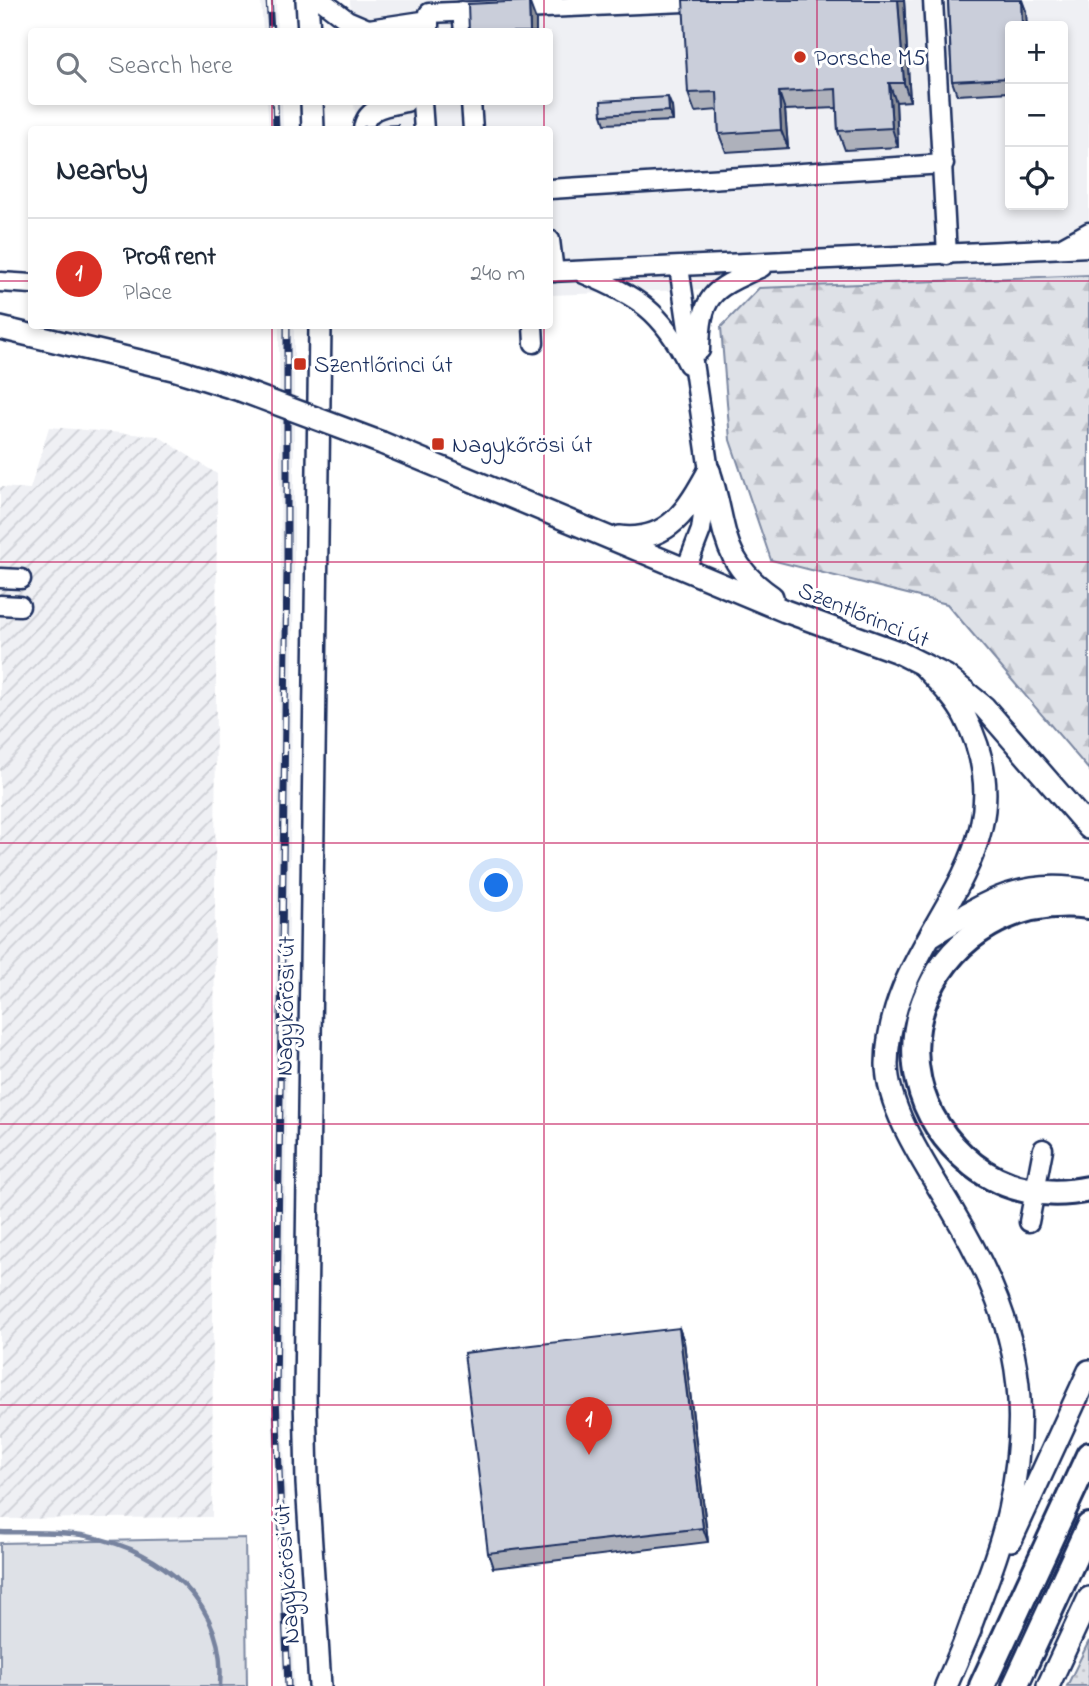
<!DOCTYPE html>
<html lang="en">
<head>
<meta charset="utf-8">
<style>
  :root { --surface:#fff; --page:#f2f2f3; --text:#1f2937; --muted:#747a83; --line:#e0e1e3; --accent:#d93025 }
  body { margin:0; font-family:"Indie Flower",sans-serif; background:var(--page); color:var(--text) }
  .controls { position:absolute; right:21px; top:21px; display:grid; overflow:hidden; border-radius:7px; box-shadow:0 4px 10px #0003 }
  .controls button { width:63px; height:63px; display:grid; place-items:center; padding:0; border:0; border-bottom:2px solid var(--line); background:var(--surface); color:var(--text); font:35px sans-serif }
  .you { position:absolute; left:497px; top:886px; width:24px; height:24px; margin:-18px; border:5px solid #fff; border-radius:50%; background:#1a73e8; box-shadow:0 0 0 10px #1a73e833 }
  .badge { display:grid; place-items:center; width:46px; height:46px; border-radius:50%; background:var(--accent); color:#fff; font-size:23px; font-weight:700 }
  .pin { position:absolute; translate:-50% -58px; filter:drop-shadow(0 2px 4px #0008) }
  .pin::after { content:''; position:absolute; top:37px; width:24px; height:21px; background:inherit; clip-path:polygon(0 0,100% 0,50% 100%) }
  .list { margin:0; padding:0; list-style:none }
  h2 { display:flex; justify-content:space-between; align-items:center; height:91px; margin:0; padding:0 28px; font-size:30px }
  h2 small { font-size:23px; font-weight:400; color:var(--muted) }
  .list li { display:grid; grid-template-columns:46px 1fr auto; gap:21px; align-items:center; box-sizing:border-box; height:112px; padding:0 28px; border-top:2px solid var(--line) }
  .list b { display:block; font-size:26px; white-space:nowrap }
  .list p { margin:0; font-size:23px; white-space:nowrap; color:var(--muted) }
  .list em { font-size:23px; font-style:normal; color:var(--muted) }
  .icon { flex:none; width:38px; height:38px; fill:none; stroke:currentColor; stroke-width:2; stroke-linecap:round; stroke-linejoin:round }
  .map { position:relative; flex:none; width:1089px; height:1686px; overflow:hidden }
  .search { position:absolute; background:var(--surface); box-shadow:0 4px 10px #0003; left:28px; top:28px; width:525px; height:77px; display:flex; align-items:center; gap:18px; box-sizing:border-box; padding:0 24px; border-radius:7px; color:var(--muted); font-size:26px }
  .panel { position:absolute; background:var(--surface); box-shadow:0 4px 10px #0003; left:28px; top:126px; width:525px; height:203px; border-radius:7px }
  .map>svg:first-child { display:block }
  .built { fill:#eff0f4; fill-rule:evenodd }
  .industrial { fill:url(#industrial-furrows) }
  .grass { fill:url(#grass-dots); stroke:#7c88a2; stroke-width:2 }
  .forest { fill:url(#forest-firs); stroke:#7c88a2; stroke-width:2 }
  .pitch { fill:#dee1e7; stroke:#7c88a2; stroke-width:2 }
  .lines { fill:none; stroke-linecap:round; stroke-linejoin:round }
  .stream { stroke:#77839f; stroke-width:4.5 }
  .minor-casing { stroke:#1b2f5e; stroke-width:23 }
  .major-casing { stroke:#1b2f5e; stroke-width:26 }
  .highway-casing { stroke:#1b2f5e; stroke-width:30 }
  .minor { stroke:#fff; stroke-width:18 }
  .major { stroke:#fff; stroke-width:21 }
  .highway { stroke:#fff; stroke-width:24 }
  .rail-casing { stroke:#1b2f5e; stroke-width:7 }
  .rail { stroke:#fff; stroke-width:4.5; stroke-dasharray:13; stroke-linecap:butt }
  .major-bridge-casing { stroke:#1b2f5e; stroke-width:26; stroke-linecap:butt }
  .major-bridge { stroke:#fff; stroke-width:21 }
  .wall { fill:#aeb1bb; stroke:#1b2f5e; stroke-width:2 }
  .shaded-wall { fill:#8d9099; stroke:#1b2f5e; stroke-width:2 }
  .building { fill:#caceda; stroke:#1b2f5e; stroke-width:2 }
  .grid { fill:none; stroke:#c2185b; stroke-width:2; stroke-opacity:0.55 }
  .poi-dot { fill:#c8321e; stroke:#fff; stroke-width:2.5 }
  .labels { text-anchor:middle; stroke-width:6; stroke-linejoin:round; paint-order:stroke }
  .poi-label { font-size:24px; fill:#1b2f5e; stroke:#fff; text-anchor:start }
  .street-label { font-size:24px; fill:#1b2f5e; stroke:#fff }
</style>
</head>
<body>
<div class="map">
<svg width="1089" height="1686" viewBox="0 0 1089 1686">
  <defs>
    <pattern id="industrial-furrows" width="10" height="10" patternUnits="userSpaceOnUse" patternTransform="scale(1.75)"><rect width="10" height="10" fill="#eff0f4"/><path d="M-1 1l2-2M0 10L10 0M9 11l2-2" fill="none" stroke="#ccced4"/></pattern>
    <pattern id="grass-dots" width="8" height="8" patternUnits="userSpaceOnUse" patternTransform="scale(1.75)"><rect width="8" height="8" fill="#dee1e7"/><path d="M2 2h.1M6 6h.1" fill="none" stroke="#bec1c9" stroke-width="1.8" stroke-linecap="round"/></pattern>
    <pattern id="forest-firs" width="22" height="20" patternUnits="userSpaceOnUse" patternTransform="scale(1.75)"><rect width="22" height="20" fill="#dee1e7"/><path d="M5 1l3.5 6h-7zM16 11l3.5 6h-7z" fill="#bec1c9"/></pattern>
  </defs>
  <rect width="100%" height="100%" fill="#fff"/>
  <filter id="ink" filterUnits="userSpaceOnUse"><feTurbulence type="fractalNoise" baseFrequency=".0143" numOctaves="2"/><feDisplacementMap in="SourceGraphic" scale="14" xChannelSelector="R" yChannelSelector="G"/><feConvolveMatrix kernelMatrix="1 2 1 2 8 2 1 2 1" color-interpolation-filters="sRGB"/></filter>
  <g filter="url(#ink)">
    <g class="built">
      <polygon points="261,0 276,0 277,31 263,31"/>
      <path d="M 350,0 L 1089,0 L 1089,275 L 550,295 L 550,130 L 356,129 L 354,102 L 550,102 L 550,32 L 352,31 ZM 1010,26 L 1063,26 L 1063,205 L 1010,205 Z"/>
      <polygon points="267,102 282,102 283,129 269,129"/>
      <polygon points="279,326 294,326 294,568 282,1396 294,1686 283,1686 271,1396 281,567"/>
    </g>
    <polygon class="industrial" points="49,427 158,436 217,474 212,1517 0,1519 0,487 30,489"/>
    <polygon class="grass" points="1089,1641 1089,1686 1067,1686"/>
    <polygon class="forest" points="1089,275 1089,770 947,604 771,560 730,440 721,327 759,288"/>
    <polygon class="pitch" points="245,1538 247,1686 0,1686 0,1543"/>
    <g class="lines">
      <path class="stream" d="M 0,1532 C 28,1533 59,1531 87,1536 C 163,1551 227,1603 220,1686"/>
      <g class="minor-casing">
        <g id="minor">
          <polyline points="321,0 347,20 368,29"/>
          <polyline points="933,0 947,255"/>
          <polyline points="462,11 464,32"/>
          <polyline points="429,13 731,0"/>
          <polyline points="349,32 429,20 429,32"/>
          <polyline points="422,102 424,130"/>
          <polyline points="471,102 473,130"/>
          <path d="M 363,130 C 365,107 387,106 406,102"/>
          <polyline points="550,189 944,164"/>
          <polyline points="550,240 554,272"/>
          <polyline points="1062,247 1089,232"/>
          <polyline points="679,267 709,471 701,530 686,569"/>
          <polyline points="550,272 1089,247"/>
          <path d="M 584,274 C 637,296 662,311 688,364"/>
          <polyline points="0,282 32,284"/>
          <polyline points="533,326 534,343"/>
          <path d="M 700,350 C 701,293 712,290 762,267"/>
          <polyline points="0,578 21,579"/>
          <polyline points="0,605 20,606"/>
          <polyline points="1029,1222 1043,1149"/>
        </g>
      </g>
      <g class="major-casing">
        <g id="major">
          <polyline points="307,0 309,32"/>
          <polyline points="312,102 313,130"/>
          <polyline points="320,326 305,1394 307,1483 320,1686"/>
          <polyline points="0,328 173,369 240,390"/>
          <polyline points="382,443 785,611 898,652 946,676 984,707 1089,828"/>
          <path d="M 709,471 C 728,527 717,559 772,597"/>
          <path d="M 619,537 C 669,543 688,509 709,471"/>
          <path d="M 922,664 C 937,681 955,697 965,717 C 1038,858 888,931 887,1064 C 887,1110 928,1169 951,1208 C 1013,1312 1035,1390 1009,1510 C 999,1555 980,1598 965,1641"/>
          <path d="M 932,935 C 985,902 1024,877 1089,891"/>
          <polyline points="1011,1540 1089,1371"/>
          <polyline points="946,1686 970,1630"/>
          <polyline points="1048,1686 1089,1598"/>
        </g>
      </g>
      <g class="highway-casing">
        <g id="highway">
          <path d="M 1089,906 C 936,887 852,1067 973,1165 C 1006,1191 1048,1198 1089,1189"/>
          <polyline points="982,1686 1089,1455"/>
          <polyline points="1015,1686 1089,1526"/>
        </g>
      </g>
      <use href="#minor" class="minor"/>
      <use href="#major" class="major"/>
      <use href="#highway" class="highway"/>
      <g class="rail-casing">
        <g id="rail">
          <polyline points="269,0 271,32"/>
          <polyline points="275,102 276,130"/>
          <polyline points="287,326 287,567 276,1396 288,1686"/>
        </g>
      </g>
      <use href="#rail" class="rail"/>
      <g class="major-bridge-casing">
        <polyline id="major-bridge" points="240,390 382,443"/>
      </g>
      <use href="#major-bridge" class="major-bridge"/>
    </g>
    <g class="wall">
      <polygon points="904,0 910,101 896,102 898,147 845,150 838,131 837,108 785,110 788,148 726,152 719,134 718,110 695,112 688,93"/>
      <polygon points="948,0 1022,0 1026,11 1010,26 1010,92 957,95 952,81"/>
      <polygon points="672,107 673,121 605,124 602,115"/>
      <polygon points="679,1328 684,1342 708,1542 493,1568 488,1553"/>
    </g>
    <g class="shaded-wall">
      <polygon points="898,0 904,0 910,101 904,83"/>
      <polygon points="1021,0 1026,11 1027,26 1022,26"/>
      <polygon points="529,1 536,20 536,32 530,32"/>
      <polygon points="889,83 896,102 898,147 892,128"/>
      <polygon points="779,92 785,110 788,148 781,130"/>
      <polygon points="668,97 672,107 673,121 669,111"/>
      <polygon points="679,1328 684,1342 708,1542 703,1528"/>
    </g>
    <g class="building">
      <polygon points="683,0 898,0 904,83 889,83 892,128 838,131 836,89 779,92 781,130 719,134 717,92 688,93"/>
      <polygon points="948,0 1021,0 1022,26 1010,26 1010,78 952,81"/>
      <polygon points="529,1 530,32 469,32 468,4"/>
      <polygon points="668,97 669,111 602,115 601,101"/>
      <polygon points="398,125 398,130 364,130 364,127"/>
      <polygon points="679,1328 703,1528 488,1553 464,1353"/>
    </g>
  </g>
  <path class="grid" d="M 272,0 L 272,32M 544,0 L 544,32M 817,0 L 817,1686M 272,102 L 272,130M 544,102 L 544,130M 0,281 L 32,281M 550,281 L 1089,281M 272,326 L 272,1686M 544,326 L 544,1686M 0,562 L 1089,562M 0,843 L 1089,843M 0,1124 L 1089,1124M 0,1405 L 1089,1405"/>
  <g class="poi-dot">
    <circle cx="800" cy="57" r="7"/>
    <rect x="293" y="357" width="14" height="14" rx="3.5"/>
    <rect x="431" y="437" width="14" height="14" rx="3.5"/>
  </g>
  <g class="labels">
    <g class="poi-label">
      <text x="814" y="65">Porsche M5</text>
      <text x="314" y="372">Szentlőrinci út</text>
      <text x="452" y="452">Nagykőrösi út</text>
    </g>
    <g class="street-label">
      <text transform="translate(864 614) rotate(22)" y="8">Szentlőrinci út</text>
      <text transform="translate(285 1006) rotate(-89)" y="8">Nagykőrösi út</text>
      <text transform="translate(286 1574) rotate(-94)" y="8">Nagykőrösi út</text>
    </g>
  </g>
</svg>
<div class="controls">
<button>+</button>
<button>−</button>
<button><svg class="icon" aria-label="locate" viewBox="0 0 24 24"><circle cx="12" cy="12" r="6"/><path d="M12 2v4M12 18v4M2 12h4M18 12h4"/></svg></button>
</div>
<div class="you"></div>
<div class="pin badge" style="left:589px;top:1455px">1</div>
<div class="search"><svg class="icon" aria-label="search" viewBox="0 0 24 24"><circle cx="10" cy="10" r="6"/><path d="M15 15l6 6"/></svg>Search here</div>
<section class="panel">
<h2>Nearby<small></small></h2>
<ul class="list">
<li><span class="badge">1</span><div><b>Profirent</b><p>Place</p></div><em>240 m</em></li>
</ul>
</section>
</div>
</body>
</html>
